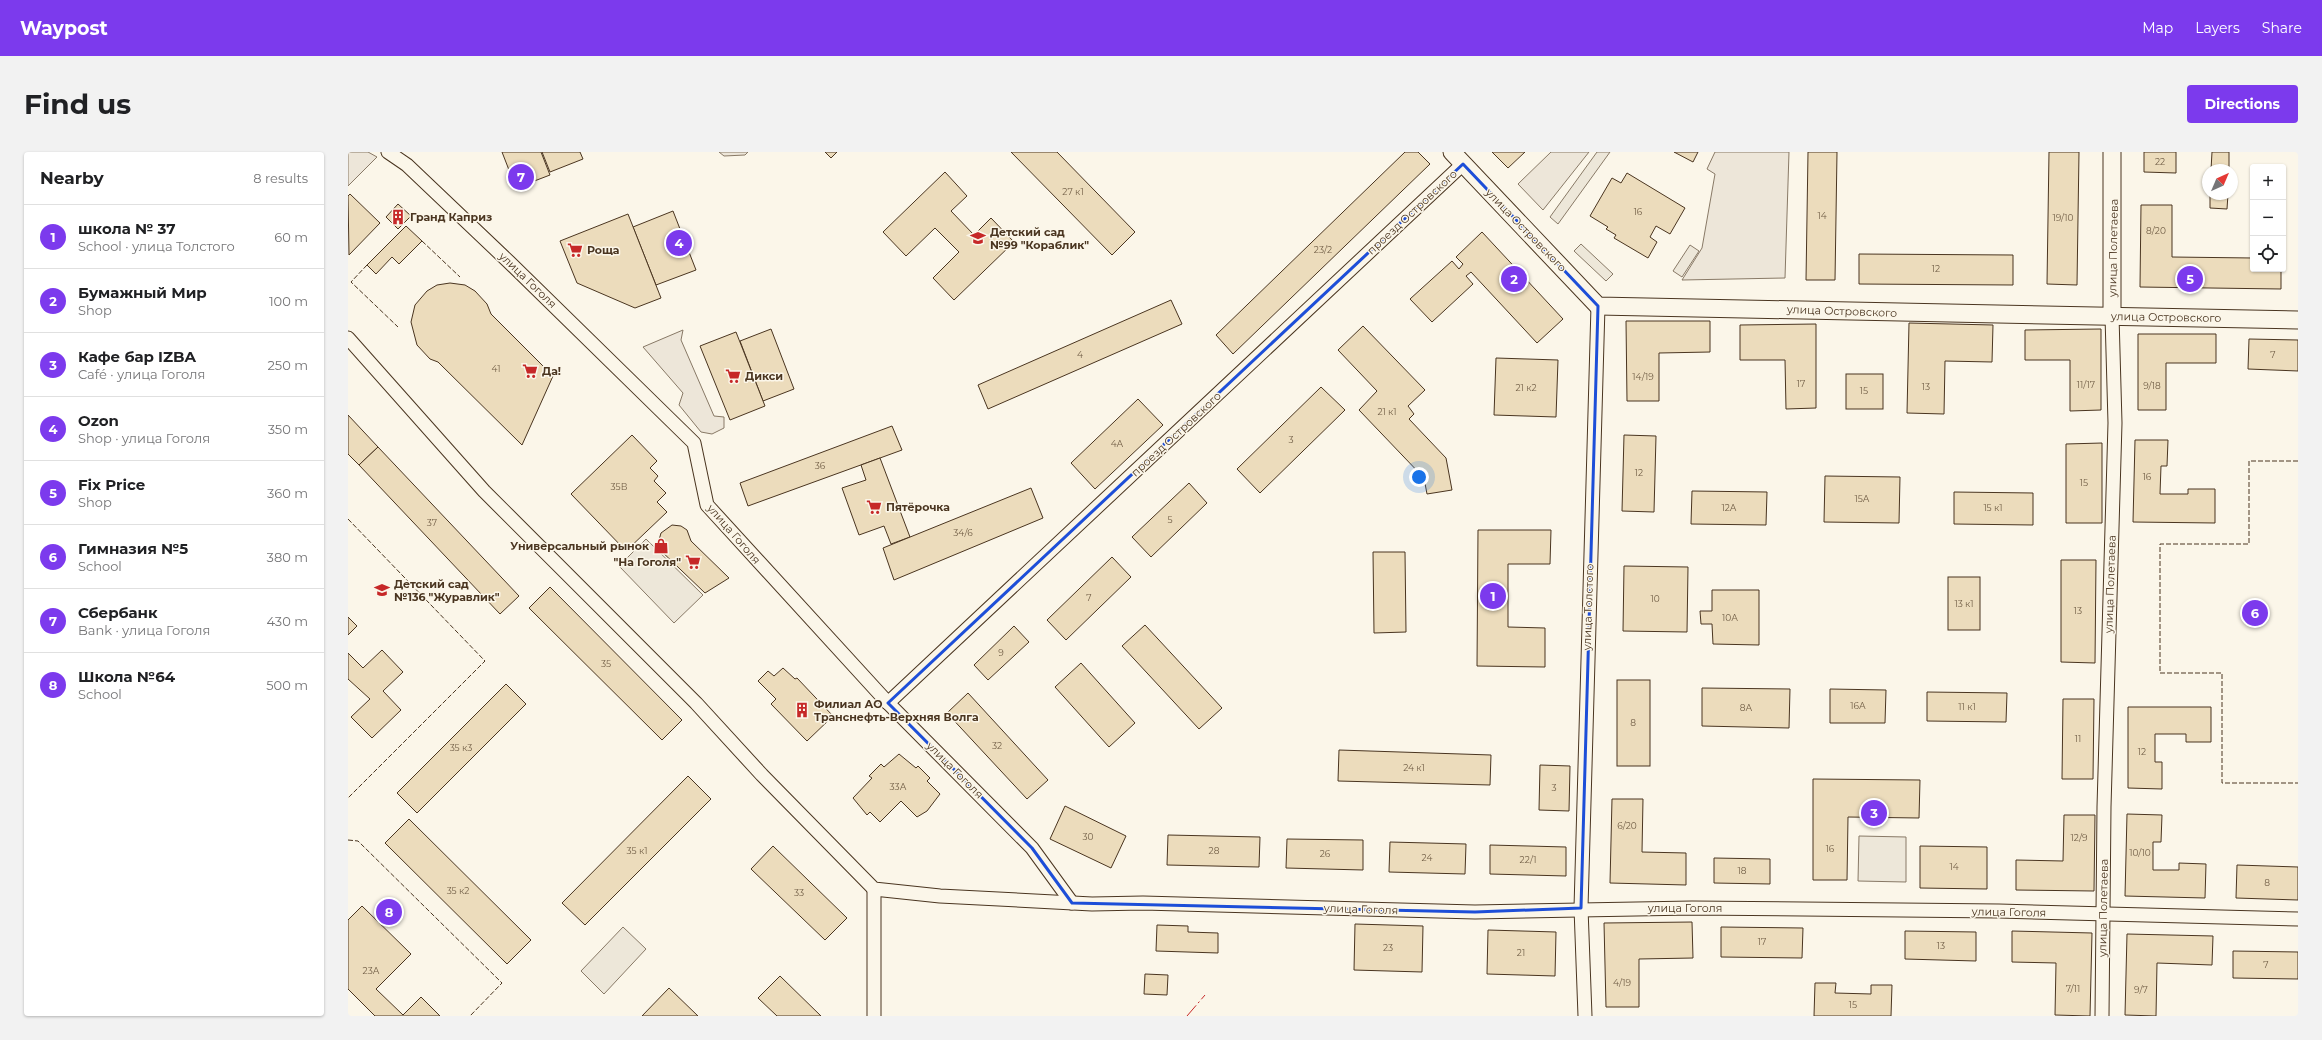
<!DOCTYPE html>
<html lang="en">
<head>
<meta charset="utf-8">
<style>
  :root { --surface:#fff; --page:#f2f2f2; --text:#202124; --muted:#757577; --line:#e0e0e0; --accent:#7c3aed }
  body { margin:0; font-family:Montserrat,sans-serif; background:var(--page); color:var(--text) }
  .controls { position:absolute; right:12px; top:12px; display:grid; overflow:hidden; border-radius:4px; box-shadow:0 1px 3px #0004 }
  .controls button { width:36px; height:36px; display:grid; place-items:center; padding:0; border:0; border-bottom:1px solid var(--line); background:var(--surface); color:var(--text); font:20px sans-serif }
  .compass { position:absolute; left:1854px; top:12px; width:36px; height:36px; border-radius:50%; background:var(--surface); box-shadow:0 1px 3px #0004; rotate:44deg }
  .you { position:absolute; left:1071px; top:325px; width:14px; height:14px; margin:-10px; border:3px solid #fff; border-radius:50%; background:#1a73e8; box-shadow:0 0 0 6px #1a73e833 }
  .badge { display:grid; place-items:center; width:26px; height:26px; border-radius:50%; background:var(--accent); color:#fff; font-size:13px; font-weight:700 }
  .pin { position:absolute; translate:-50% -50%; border:2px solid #fff; box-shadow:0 1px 4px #0006 }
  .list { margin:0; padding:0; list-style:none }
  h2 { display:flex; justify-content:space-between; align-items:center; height:52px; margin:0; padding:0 16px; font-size:17px }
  h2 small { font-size:13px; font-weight:400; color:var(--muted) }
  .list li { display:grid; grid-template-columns:26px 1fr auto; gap:12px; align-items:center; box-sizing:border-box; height:64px; padding:0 16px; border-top:1px solid var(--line) }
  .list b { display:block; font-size:15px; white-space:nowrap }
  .list p { margin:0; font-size:13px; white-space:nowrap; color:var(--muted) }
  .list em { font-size:13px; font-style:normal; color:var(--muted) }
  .icon { flex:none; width:22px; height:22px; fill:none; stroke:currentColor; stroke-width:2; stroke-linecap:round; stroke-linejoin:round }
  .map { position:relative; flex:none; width:1950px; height:864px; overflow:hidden; border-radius:4px }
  header { display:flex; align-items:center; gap:24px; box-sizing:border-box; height:56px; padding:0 20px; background:var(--accent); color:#fff }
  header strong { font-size:19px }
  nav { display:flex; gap:22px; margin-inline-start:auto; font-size:14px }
  .intro { display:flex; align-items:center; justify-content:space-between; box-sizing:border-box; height:96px; padding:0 24px }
  h1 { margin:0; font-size:28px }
  .button { padding:10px 18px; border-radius:4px; background:var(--accent); color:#fff; font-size:14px; font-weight:700 }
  main { display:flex; gap:24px; padding:0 24px }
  aside { flex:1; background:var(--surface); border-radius:4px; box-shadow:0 1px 3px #0004 }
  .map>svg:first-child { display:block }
  .green { fill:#ede6d9; stroke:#887966 }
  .parking { fill:#ede7d9; stroke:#887966 }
  .building { fill:#ecdcbc; stroke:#4a3520 }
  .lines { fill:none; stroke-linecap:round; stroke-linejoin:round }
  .minor-casing { stroke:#4a3520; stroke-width:15 }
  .tertiary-casing { stroke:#4a3520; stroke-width:19 }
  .minor { stroke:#fbf6e9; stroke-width:13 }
  .tertiary { stroke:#fbf6e9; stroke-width:17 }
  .fence { stroke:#4a3520; stroke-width:1; stroke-dasharray:5 2; stroke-linecap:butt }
  .power { stroke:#c62828; stroke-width:1; stroke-dasharray:14 3 2 3; stroke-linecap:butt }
  .marked { fill:none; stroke:#1d4ed8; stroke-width:3; stroke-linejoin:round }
  .labels { text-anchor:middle; stroke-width:3; stroke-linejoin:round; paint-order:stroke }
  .number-label { font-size:9px; fill:#725f47 }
  .street-label { font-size:11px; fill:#4a3520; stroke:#fbf6e9 }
  .poi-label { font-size:11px; font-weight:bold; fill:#4a3520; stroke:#fbf6e9; text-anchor:start }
</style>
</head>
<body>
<header>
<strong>Waypost</strong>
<nav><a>Map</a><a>Layers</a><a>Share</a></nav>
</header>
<div class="intro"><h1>Find us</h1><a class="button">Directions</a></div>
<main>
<aside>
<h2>Nearby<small>8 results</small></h2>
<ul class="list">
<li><span class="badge">1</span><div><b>школа № 37</b><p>School · улица Толстого</p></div><em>60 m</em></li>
<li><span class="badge">2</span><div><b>Бумажный Мир</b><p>Shop</p></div><em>100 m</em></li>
<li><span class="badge">3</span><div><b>Кафе бар IZBA</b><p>Café · улица Гоголя</p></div><em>250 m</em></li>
<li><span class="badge">4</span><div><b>Ozon</b><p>Shop · улица Гоголя</p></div><em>350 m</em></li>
<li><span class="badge">5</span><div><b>Fix Price</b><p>Shop</p></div><em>360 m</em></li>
<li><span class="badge">6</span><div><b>Гимназия №5</b><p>School</p></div><em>380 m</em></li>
<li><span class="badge">7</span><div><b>Сбербанк</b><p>Bank · улица Гоголя</p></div><em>430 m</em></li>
<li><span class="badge">8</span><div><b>Школа №64</b><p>School</p></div><em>500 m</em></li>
</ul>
</aside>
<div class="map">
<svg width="1950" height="864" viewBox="0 0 1950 864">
  <rect width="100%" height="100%" fill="#fbf6e9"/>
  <g class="green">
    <polygon points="0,0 20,0 29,5 0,34"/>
    <polygon points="371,0 400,0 397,3 376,4"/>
    <polygon points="1203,0 1241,0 1195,58 1170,32"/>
    <polygon points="1367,0 1441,0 1437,126 1334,128 1354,96 1367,22 1359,17"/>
    <polygon points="335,178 333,188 366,264 376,265 376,276 364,282 353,280 331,253 335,241 295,195"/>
  </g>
  <g class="parking">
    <polygon points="1249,0 1262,0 1210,72 1202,65"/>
    <polygon points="1233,92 1265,122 1258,129 1226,99"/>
    <polygon points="1342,93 1351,99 1334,125 1325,119"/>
    <polygon points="298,387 355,443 326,471 271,414"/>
    <polygon points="1511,684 1558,685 1558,730 1510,729"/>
    <polygon points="275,775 298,797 256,842 233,819"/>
  </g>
  <g class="building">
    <polygon points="154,0 193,0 202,23 168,36"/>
    <polygon points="194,0 232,0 235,7 202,20"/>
    <polygon points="477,0 489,0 483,6"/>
    <polygon points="663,0 709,0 787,80 764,103"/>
    <polygon points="1057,0 1070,0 1082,12 885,202 868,183"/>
    <polygon points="1144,0 1177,0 1160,16"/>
    <polygon points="1326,0 1350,0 1345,10"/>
    <polygon points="1460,0 1489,0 1487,128 1458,128"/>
    <polygon points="1701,0 1731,0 1729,133 1699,132"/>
    <polygon points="1796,0 1828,0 1828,21 1796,20"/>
    <polygon points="1864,0 1881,0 1881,18 1863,18"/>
    <polygon points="597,20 619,44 603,59 626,83 643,66 666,90 606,148 585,126 611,100 587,76 558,104 535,80"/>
    <polygon points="1279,21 1337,56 1322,82 1308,74 1302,85 1309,90 1300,106 1266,86 1268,83 1258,77 1260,75 1242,64 1264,26 1273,31"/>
    <polygon points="2,42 32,71 1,103 0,44"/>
    <polygon points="1862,42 1880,42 1879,57 1862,56"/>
    <polygon points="50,52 63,64 50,77 38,65"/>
    <polygon points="1793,53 1824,53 1824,105 1905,106 1905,117 1933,117 1933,137 1792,135"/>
    <polygon points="325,59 348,118 308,133 285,75"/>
    <polygon points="280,62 313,146 287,156 229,131 212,89"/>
    <polygon points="58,74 74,89 51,112 44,105 28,122 19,113"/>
    <polygon points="1134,80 1215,167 1189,191 1123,120 1118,124 1125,132 1084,170 1062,147 1104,109 1111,117 1115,112 1108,105"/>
    <polygon points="1511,102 1665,103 1665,133 1511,132"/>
    <polygon points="102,131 117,133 127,139 139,152 143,162 205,224 174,293 90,210 82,207 69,193 63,170 67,153 79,139 89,133"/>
    <polygon points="823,148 834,172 640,257 630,233"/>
    <polygon points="1278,169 1362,169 1362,200 1311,201 1311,249 1279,249"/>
    <polygon points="1561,171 1645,173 1644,210 1597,209 1596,262 1559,261"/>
    <polygon points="1468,172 1468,256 1438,257 1437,208 1392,208 1392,173"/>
    <polygon points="1015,174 1077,238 1060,254 1066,262 1061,267 1098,306 1104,338 1079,342 1076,326 1011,258 1029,239 990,198"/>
    <polygon points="423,177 446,237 415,249 392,189"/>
    <polygon points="1753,177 1753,258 1722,259 1722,208 1677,208 1677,178"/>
    <polygon points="388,180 417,254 382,268 352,194"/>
    <polygon points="1790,182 1868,182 1868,211 1818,211 1818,258 1790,258"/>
    <polygon points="1901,187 1950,188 1950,219 1900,217"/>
    <polygon points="1148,206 1210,208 1208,265 1146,263"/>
    <rect x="1498" y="222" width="37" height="35"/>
    <polygon points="973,235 997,258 912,341 889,317"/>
    <polygon points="790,247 815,273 747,337 723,311"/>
    <polygon points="0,263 30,295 11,313 0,302"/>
    <polygon points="544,274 554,298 400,354 392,331"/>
    <polygon points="284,283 309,309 302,316 310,324 306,329 318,341 309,350 319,360 278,399 223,342"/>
    <polygon points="1276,283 1308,284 1306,360 1274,359"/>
    <polygon points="1787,288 1820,288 1819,314 1813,314 1812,342 1840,342 1840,337 1867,337 1867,371 1785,370"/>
    <polygon points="1754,291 1754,371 1718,371 1718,292"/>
    <polygon points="30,295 171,444 152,462 11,313"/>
    <polygon points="532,306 562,385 543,392 536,374 511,383 494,336 518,328 513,313"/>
    <polygon points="1477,324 1552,325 1551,371 1476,370"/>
    <polygon points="841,331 859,351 803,405 784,385"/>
    <polygon points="683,336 695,366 546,428 535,396"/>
    <polygon points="1344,339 1419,340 1418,373 1343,372"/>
    <polygon points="1606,340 1685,341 1685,373 1606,372"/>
    <polygon points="324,373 333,374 339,378 343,389 381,426 357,441 309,395 313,381"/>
    <polygon points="1130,378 1203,378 1202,412 1160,412 1160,475 1197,476 1197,515 1129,514"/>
    <polygon points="1025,400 1057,400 1058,480 1026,481"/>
    <polygon points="764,405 783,425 718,488 699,468"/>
    <polygon points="1713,408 1748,408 1747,511 1713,510"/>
    <polygon points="1276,414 1340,415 1339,480 1275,479"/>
    <rect x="1600" y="425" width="32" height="53"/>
    <polygon points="202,435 334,568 314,588 181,456"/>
    <polygon points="1364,438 1411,438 1411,493 1365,492 1364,472 1353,472 1352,459 1364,459"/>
    <polygon points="0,465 9,474 0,483"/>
    <polygon points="797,473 874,556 851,577 774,494"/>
    <polygon points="666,474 681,490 640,528 626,513"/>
    <polygon points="34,498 55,520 35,539 53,558 24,586 3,565 22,547 0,527 0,501 15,516"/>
    <polygon points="733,511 787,571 761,595 707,535"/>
    <polygon points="435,516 447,527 449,526 485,564 459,589 423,552 428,547 410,529 420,519 426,524"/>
    <rect x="1269" y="528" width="33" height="86"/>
    <polygon points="158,532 178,552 69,661 49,641"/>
    <polygon points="1354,536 1442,537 1441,576 1354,574"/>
    <polygon points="1482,537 1538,538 1537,571 1482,571"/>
    <polygon points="1579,540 1659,541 1658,570 1579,569"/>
    <polygon points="620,541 700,628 679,647 599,561"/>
    <polygon points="1715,547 1746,547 1745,627 1714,627"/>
    <polygon points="1780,555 1863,555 1863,590 1838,590 1838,582 1807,582 1807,610 1814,610 1814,637 1780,636"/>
    <polygon points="991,598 1143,603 1142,633 990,629"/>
    <polygon points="551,602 568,616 570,614 582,626 579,629 592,642 579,659 569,665 553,649 532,670 522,660 519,663 505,646 524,626 521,624 533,612 536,615"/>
    <polygon points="1192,613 1222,614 1221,659 1191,658"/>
    <polygon points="340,624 363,647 237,773 214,751"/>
    <polygon points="1465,627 1572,628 1571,666 1500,665 1499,728 1465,728"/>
    <polygon points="1264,647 1295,647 1294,700 1338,701 1338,733 1262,731"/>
    <polygon points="717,654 778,684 763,716 702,687"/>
    <polygon points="1779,662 1814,663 1813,690 1805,690 1805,718 1831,718 1831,711 1858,712 1857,746 1777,744"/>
    <polygon points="1716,663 1747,663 1746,739 1668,738 1668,708 1715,709"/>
    <polygon points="61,667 183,788 159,812 37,691"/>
    <polygon points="820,683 912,685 911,715 819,713"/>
    <polygon points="939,687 1015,688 1015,718 938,716"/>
    <polygon points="1042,690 1118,692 1117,722 1041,720"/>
    <polygon points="1142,693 1218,695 1218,724 1142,722"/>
    <polygon points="425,694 499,766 477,788 403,717"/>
    <polygon points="1572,694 1639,695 1639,737 1572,736"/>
    <polygon points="1366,706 1422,707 1422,732 1366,731"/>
    <polygon points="1889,713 1950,715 1950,748 1888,746"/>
    <polygon points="14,754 63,802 28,837 55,863 73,845 92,864 27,864 0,837 0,768"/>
    <polygon points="1344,770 1345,806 1291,807 1291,855 1258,855 1256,771"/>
    <polygon points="1007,772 1075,774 1074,820 1006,818"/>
    <polygon points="809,773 840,774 840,780 870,781 870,801 808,799"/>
    <polygon points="1373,775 1455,776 1454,806 1373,805"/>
    <polygon points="1140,778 1208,780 1207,824 1139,822"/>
    <polygon points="1557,779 1628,780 1628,809 1557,807"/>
    <polygon points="1664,779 1744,781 1742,864 1707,863 1708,811 1664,810"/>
    <polygon points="1779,782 1865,784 1864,813 1809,811 1808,864 1777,863"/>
    <polygon points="1885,799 1950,800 1950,827 1885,826"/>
    <polygon points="797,822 820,823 819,843 796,842"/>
    <polygon points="432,824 473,864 429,864 410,846"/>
    <polygon points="1467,831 1488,831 1487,841 1523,842 1523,833 1544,833 1543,864 1466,864"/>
    <polygon points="321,836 350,864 294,864"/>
  </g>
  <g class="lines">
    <g class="minor-casing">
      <g id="minor">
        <polyline points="40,0 59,13 161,110 346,291 359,353 540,551 684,696 724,751"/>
        <polyline points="0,186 136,339 348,551 414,623 526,737 592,744 744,752 795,751 1127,760 1344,756 1651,759 1950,767"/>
        <polyline points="540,551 1115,12"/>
        <polyline points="526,737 526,864"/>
        <polyline points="1237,864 1233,756 1250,154"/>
        <polyline points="1754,864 1756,655 1767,271 1764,164"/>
      </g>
    </g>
    <g class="tertiary-casing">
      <g id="tertiary">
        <polyline points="1104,0 1250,154 1950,168"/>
        <polyline points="1764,164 1764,0"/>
      </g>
    </g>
    <use href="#minor" class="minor"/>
    <use href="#tertiary" class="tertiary"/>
    <g class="fence">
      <polyline points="74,89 112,125"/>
      <polyline points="19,113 3,130 50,175"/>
      <polyline points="1950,309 1901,309 1901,392 1812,392 1812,521 1874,521 1874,631 1950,631"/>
      <polyline points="0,367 137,509 0,646"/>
      <polyline points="0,688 10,689 154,831 122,864"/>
    </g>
    <polyline class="power" points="839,864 857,843"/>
  </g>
  <path class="marked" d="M 1115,12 L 1250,154 L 1233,756 L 1127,760 L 724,751 L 684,696 L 540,551 Z"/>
  <defs>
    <g id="building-bare" transform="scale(1.2)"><path d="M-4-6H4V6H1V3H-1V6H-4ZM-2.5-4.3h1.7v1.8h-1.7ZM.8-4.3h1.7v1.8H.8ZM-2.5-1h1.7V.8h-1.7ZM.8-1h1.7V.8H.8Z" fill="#c62828" stroke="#fbf6e9" stroke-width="2.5" paint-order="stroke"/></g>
    <g id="school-bare" transform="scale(1.2)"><path d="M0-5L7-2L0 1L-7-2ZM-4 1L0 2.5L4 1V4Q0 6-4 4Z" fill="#c62828" stroke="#fbf6e9" stroke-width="2.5" paint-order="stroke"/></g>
    <g id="supermarket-bare" transform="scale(1.2)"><path d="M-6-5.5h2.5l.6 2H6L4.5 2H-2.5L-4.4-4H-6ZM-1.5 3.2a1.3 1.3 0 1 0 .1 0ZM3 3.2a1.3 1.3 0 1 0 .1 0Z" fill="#c62828" stroke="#fbf6e9" stroke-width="2.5" paint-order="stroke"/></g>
    <g id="shop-bare" transform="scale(1.2)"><path d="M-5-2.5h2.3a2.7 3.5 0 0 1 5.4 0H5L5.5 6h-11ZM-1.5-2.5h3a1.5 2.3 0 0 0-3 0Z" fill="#c62828" stroke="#fbf6e9" stroke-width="2.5" paint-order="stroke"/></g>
  </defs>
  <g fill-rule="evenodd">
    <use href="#building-bare" x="50" y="65"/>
    <use href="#school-bare" x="630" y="86"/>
    <use href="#supermarket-bare" x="227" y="98"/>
    <use href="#supermarket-bare" x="182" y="219"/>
    <use href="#supermarket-bare" x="385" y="224"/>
    <use href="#supermarket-bare" x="526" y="355"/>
    <use href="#shop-bare" x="313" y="394"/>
    <use href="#supermarket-bare" x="345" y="410"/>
    <use href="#school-bare" x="34" y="438"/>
    <use href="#building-bare" x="454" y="558"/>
  </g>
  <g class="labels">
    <g class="number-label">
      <text x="1812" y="13">22</text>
      <text x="725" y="43">27 к1</text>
      <text x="1290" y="63">16</text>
      <text x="1474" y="67">14</text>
      <text x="1715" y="69">19/10</text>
      <text x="1808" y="82">8/20</text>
      <text x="975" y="101">23/2</text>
      <text x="1588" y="120">12</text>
      <text x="732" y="206">4</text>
      <text x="1925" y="206">7</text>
      <text x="148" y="220">41</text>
      <text x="1295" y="228">14/19</text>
      <text x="1453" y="235">17</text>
      <text x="1738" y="236">11/17</text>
      <text x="1804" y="237">9/18</text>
      <text x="1578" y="238">13</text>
      <text x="1178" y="239">21 к2</text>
      <text x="1516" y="242">15</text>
      <text x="1039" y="263">21 к1</text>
      <text x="943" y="291">3</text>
      <text x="769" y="295">4А</text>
      <text x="472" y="317">36</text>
      <text x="1291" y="324">12</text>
      <text x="1799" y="328">16</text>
      <text x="1736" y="334">15</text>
      <text x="271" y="338">35В</text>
      <text x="1514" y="350">15А</text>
      <text x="1381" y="359">12А</text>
      <text x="1645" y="359">15 к1</text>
      <text x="822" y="371">5</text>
      <text x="84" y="374">37</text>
      <text x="615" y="384">34/6</text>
      <text x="741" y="449">7</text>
      <text x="1307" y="450">10</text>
      <text x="1616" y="455">13 к1</text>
      <text x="1730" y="462">13</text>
      <text x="1382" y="469">10А</text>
      <text x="653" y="504">9</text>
      <text x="258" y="515">35</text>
      <text x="1510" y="557">16А</text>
      <text x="1619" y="558">11 к1</text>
      <text x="1398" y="559">8А</text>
      <text x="1285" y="574">8</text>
      <text x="1730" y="590">11</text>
      <text x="649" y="597">32</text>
      <text x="113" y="599">35 к3</text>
      <text x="1794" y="603">12</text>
      <text x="1066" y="619">24 к1</text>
      <text x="550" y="638">33А</text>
      <text x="1206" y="639">3</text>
      <text x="1279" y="677">6/20</text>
      <text x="740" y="688">30</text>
      <text x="1731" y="689">12/9</text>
      <text x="1482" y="700">16</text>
      <text x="289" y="702">35 к1</text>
      <text x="866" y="702">28</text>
      <text x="1792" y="704">10/10</text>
      <text x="977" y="705">26</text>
      <text x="1079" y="709">24</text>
      <text x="1180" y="711">22/1</text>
      <text x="1606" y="718">14</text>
      <text x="1394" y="722">18</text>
      <text x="1919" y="734">8</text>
      <text x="110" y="742">35 к2</text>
      <text x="451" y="744">33</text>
      <text x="1414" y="793">17</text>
      <text x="1593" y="797">13</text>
      <text x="1040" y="799">23</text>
      <text x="1173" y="804">21</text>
      <text x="1918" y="816">7</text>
      <text x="23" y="822">23А</text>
      <text x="1274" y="834">4/19</text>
      <text x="1725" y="840">7/11</text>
      <text x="1793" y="841">9/7</text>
      <text x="1505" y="856">15</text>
    </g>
    <g class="street-label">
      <text transform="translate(1064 60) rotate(-43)" y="4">проезд Островского</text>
      <text transform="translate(1178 78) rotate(46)" y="4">улица Островского</text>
      <text transform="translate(1765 96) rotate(-89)" y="4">улица Полетаева</text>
      <text transform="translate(180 128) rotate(44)" y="4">улица Гоголя</text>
      <text transform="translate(1494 159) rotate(2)" y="4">улица Островского</text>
      <text transform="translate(1818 165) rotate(1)" y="4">улица Островского</text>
      <text transform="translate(828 282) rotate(-43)" y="4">проезд Островского</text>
      <text transform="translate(386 382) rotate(49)" y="4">улица Гоголя</text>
      <text transform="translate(1762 432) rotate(-88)" y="4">улица Полетаева</text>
      <text transform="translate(1240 455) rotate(-88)" y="4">улица Толстого</text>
      <text transform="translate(607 618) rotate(45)" y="4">улица Гоголя</text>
      <text x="1337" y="760">улица Гоголя</text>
      <text transform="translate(1755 756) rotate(-89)" y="4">улица Полетаева</text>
      <text transform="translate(1013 757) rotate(2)" y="4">улица Гоголя</text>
      <text transform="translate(1661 760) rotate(1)" y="4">улица Гоголя</text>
    </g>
    <g class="poi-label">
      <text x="62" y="69">Гранд Каприз</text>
      <text x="642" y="84">Детский сад<tspan x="642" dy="13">№99 "Кораблик"</tspan></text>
      <text x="239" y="102">Роща</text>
      <text x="194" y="223">Да!</text>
      <text x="397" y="228">Дикси</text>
      <text x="538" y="359">Пятёрочка</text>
      <text x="301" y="398" text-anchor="end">Универсальный рынок</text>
      <text x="333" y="414" text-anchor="end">"На Гоголя"</text>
      <text x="46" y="436">Детский сад<tspan x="46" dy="13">№136 "Журавлик"</tspan></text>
      <text x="466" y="556">Филиал АО<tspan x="466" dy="13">Транснефть-Верхняя Волга</tspan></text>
    </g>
  </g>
</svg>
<div class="controls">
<button>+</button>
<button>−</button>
<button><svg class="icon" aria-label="locate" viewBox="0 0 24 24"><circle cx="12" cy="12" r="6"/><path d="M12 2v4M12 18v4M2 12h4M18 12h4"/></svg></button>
</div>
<svg class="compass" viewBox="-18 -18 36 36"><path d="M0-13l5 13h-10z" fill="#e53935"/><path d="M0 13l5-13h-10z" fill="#757577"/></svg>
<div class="you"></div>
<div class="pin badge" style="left:1145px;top:444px">1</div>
<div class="pin badge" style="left:1166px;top:127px">2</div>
<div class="pin badge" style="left:1526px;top:661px">3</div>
<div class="pin badge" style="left:331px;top:91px">4</div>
<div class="pin badge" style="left:1842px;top:127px">5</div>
<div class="pin badge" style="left:1907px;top:461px">6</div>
<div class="pin badge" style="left:173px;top:25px">7</div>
<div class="pin badge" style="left:41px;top:760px">8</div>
</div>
</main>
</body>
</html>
